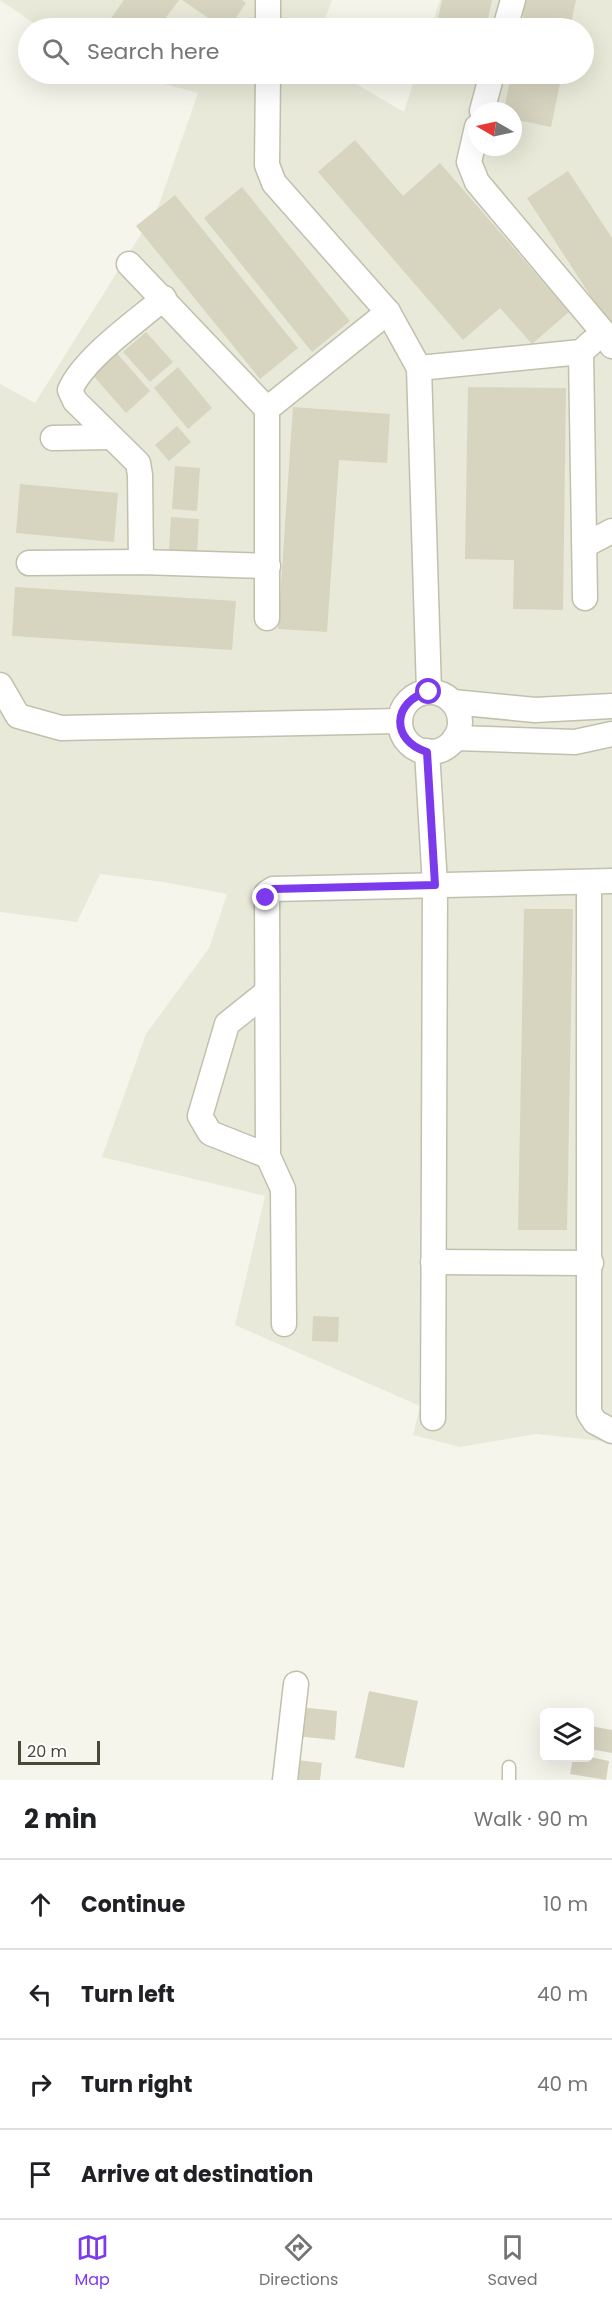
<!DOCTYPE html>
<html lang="en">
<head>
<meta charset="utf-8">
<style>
  :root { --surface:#fff; --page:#f2f2f2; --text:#202124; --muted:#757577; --line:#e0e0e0; --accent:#7c3aed }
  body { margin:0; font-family:Poppins,sans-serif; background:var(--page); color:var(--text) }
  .controls { position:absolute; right:18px; bottom:18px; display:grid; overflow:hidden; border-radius:9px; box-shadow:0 6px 24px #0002 }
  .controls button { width:54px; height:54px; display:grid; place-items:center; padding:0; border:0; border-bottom:2px solid var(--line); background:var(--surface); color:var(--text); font:30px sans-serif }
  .compass { position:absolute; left:468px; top:102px; width:54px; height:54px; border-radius:50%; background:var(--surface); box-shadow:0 6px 24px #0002; rotate:279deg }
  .scale { position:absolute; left:18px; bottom:15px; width:82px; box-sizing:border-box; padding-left:6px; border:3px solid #4a4838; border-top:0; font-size:16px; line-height:21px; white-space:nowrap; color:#4a4838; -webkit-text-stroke:4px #fff; paint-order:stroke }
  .stop { position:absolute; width:18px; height:18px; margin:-14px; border:4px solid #7c3aed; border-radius:50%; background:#fff }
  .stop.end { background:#7c3aed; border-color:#fff; box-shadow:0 2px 6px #0008 }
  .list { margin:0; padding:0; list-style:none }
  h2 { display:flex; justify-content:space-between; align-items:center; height:78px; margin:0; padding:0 24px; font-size:26px }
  h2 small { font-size:20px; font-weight:400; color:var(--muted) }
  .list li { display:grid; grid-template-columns:39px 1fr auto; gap:18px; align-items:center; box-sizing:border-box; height:90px; padding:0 24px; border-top:2px solid var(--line) }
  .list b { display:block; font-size:22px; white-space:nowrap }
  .list em { font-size:20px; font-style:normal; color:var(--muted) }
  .icon { flex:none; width:33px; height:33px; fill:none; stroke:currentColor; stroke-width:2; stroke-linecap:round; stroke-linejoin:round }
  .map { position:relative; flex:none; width:612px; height:1780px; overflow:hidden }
  .search { position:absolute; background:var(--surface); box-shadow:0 6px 24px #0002; left:18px; right:18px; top:18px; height:66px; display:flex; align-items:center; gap:15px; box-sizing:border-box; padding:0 21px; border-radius:33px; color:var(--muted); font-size:22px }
  .sheet { height:438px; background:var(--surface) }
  nav { display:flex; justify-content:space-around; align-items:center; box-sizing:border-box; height:84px; border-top:2px solid var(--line); background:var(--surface); font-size:16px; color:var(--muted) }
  nav a { display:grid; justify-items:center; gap:3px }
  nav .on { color:var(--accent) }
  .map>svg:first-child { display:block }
  .residential { fill:#e9e9d9; fill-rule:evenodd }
  .building { fill:#d7d5c0 }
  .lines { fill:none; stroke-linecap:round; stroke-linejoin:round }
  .service-casing { stroke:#c1c0ad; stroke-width:15 }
  .minor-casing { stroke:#c1c0ad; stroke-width:27 }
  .service { stroke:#fff; stroke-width:12 }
  .minor { stroke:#fff; stroke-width:24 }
  .route { stroke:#7c3aed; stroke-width:8 }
</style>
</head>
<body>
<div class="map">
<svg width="612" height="1780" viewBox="0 0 612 1780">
  <rect width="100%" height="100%" fill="#f5f5eb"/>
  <g class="residential">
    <polygon points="0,0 332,0 322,28 41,28"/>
    <path d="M 440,0 L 612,0 L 612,1442 L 536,1434 L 460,1447 L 413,1435 L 420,1406 L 235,1325 L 265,1196 L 102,1157 L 146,1034 L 209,948 L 227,894 L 164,882 L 100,874 L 77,922 L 0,912 L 0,384 L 35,403 L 158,207 L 198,93 L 126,74 L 339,74 L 404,112 L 416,74 L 584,74 L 584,28 L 431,28 ZM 477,111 L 513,111 L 513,147 L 477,147 Z"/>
  </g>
  <g class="building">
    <polygon points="124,0 179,0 158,28 104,28"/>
    <polygon points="182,0 242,0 246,3 229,28 223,28"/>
    <polygon points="442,0 492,0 486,28 436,28"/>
    <polygon points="526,0 576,0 570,28 521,28"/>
    <polygon points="511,74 562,74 551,127 513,119 513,111 504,111"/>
    <polygon points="447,75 447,74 477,74 476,80"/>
    <polygon points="355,140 403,196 440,163 569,312 532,344 500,308 463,340 318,172"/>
    <polygon points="568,171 612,238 612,329 527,198"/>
    <polygon points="242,187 350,321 312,352 204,218"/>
    <polygon points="175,195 298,348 260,379 136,226"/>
    <polygon points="146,332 173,362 150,382 123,352"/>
    <polygon points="115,351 150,391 126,413 91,373"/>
    <polygon points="178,367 212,408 188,429 154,388"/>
    <polygon points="468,387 566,388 563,610 513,609 514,560 465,559"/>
    <polygon points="293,407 390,414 387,463 339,460 327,632 278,629"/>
    <polygon points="177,426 191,442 169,461 155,445"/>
    <polygon points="175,466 200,468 197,511 172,509"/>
    <polygon points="20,484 118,493 114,542 16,533"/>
    <polygon points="171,517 199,519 197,552 169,550"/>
    <polygon points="15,587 236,601 232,650 12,636"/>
    <polygon points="524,909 573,909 567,1230 518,1230"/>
    <polygon points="313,1316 339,1317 338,1342 312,1341"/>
    <polygon points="369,1691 418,1701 404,1768 355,1758"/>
    <polygon points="299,1707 337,1711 335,1740 296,1736"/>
    <polygon points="590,1726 612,1730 612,1753 590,1749"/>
    <polygon points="590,1757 609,1761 606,1780 570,1774 573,1758"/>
    <polygon points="289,1759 322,1763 320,1780 287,1780"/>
  </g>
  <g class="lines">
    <g class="service-casing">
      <polyline id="service" points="509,1780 509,1767"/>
    </g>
    <g class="minor-casing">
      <g id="minor">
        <polyline points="268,28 268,0"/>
        <polyline points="505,28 513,0"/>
        <polyline points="268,74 267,165 274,183 388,312 419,368 429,691"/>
        <polyline points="482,111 492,74"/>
        <polyline points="477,127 469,162 477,182 603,332 612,346"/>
        <polyline points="129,264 267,409"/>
        <polyline points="581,352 585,598"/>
        <polyline points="419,368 581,352 592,342"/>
        <polyline points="53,438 111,437"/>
        <polyline points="585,545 612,531"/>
        <path d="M 141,562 L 140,475 L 138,463 L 75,401 L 70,390 C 84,358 136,322 164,298"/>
        <polyline points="29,563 141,562 268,566"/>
        <polyline points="267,618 267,409 388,312"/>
        <polyline points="0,685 18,716 61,728 400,721"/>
        <circle cx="430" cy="722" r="30"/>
        <polyline points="453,702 535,710 612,706"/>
        <polyline points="455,738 575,742 612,734"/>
        <polyline points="427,751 435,885 433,1418"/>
        <polyline points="589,882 589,1413 595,1422 612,1431"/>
        <polyline points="267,992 227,1024 200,1116 210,1133 268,1156"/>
        <polyline points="433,1262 591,1263"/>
        <polyline points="284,1324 283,1189 268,1156 267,893 273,889 612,881"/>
        <polyline points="285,1780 296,1684"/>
      </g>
    </g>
    <use href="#service" class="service"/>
    <use href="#minor" class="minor"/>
  </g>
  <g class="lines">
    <path class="route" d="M 266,898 L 267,893 L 273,889 L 435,885 L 427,752 C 390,741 392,700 429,692"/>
  </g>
</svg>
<div class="controls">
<button><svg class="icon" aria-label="layers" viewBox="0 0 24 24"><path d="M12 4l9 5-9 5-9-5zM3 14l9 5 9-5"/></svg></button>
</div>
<svg class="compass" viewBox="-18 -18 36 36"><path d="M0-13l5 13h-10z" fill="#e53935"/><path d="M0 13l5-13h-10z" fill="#757577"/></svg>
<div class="scale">20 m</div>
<div class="stop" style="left:429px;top:692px"></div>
<div class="stop end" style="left:266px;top:898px"></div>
<div class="search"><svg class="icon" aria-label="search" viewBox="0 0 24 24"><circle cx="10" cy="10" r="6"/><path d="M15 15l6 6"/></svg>Search here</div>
</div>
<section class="sheet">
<h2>2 min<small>Walk · 90 m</small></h2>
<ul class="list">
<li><svg class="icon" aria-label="ahead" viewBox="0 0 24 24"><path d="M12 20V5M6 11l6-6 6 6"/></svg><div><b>Continue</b></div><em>10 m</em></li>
<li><svg class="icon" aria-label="left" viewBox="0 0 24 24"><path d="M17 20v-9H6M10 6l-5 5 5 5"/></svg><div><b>Turn left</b></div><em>40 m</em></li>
<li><svg class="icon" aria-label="right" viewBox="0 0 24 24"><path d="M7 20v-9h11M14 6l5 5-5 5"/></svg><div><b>Turn right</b></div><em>40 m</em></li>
<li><svg class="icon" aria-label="arrive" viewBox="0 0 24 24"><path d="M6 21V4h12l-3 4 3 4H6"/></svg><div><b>Arrive at destination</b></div></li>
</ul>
</section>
<nav>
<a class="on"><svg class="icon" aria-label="map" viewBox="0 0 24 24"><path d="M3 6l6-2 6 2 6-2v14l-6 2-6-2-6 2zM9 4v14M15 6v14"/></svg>Map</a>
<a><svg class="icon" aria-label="directions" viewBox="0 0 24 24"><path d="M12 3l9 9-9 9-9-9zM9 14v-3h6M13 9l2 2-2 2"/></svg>Directions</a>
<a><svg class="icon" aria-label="saved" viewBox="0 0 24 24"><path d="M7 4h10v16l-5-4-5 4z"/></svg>Saved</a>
</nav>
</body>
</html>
